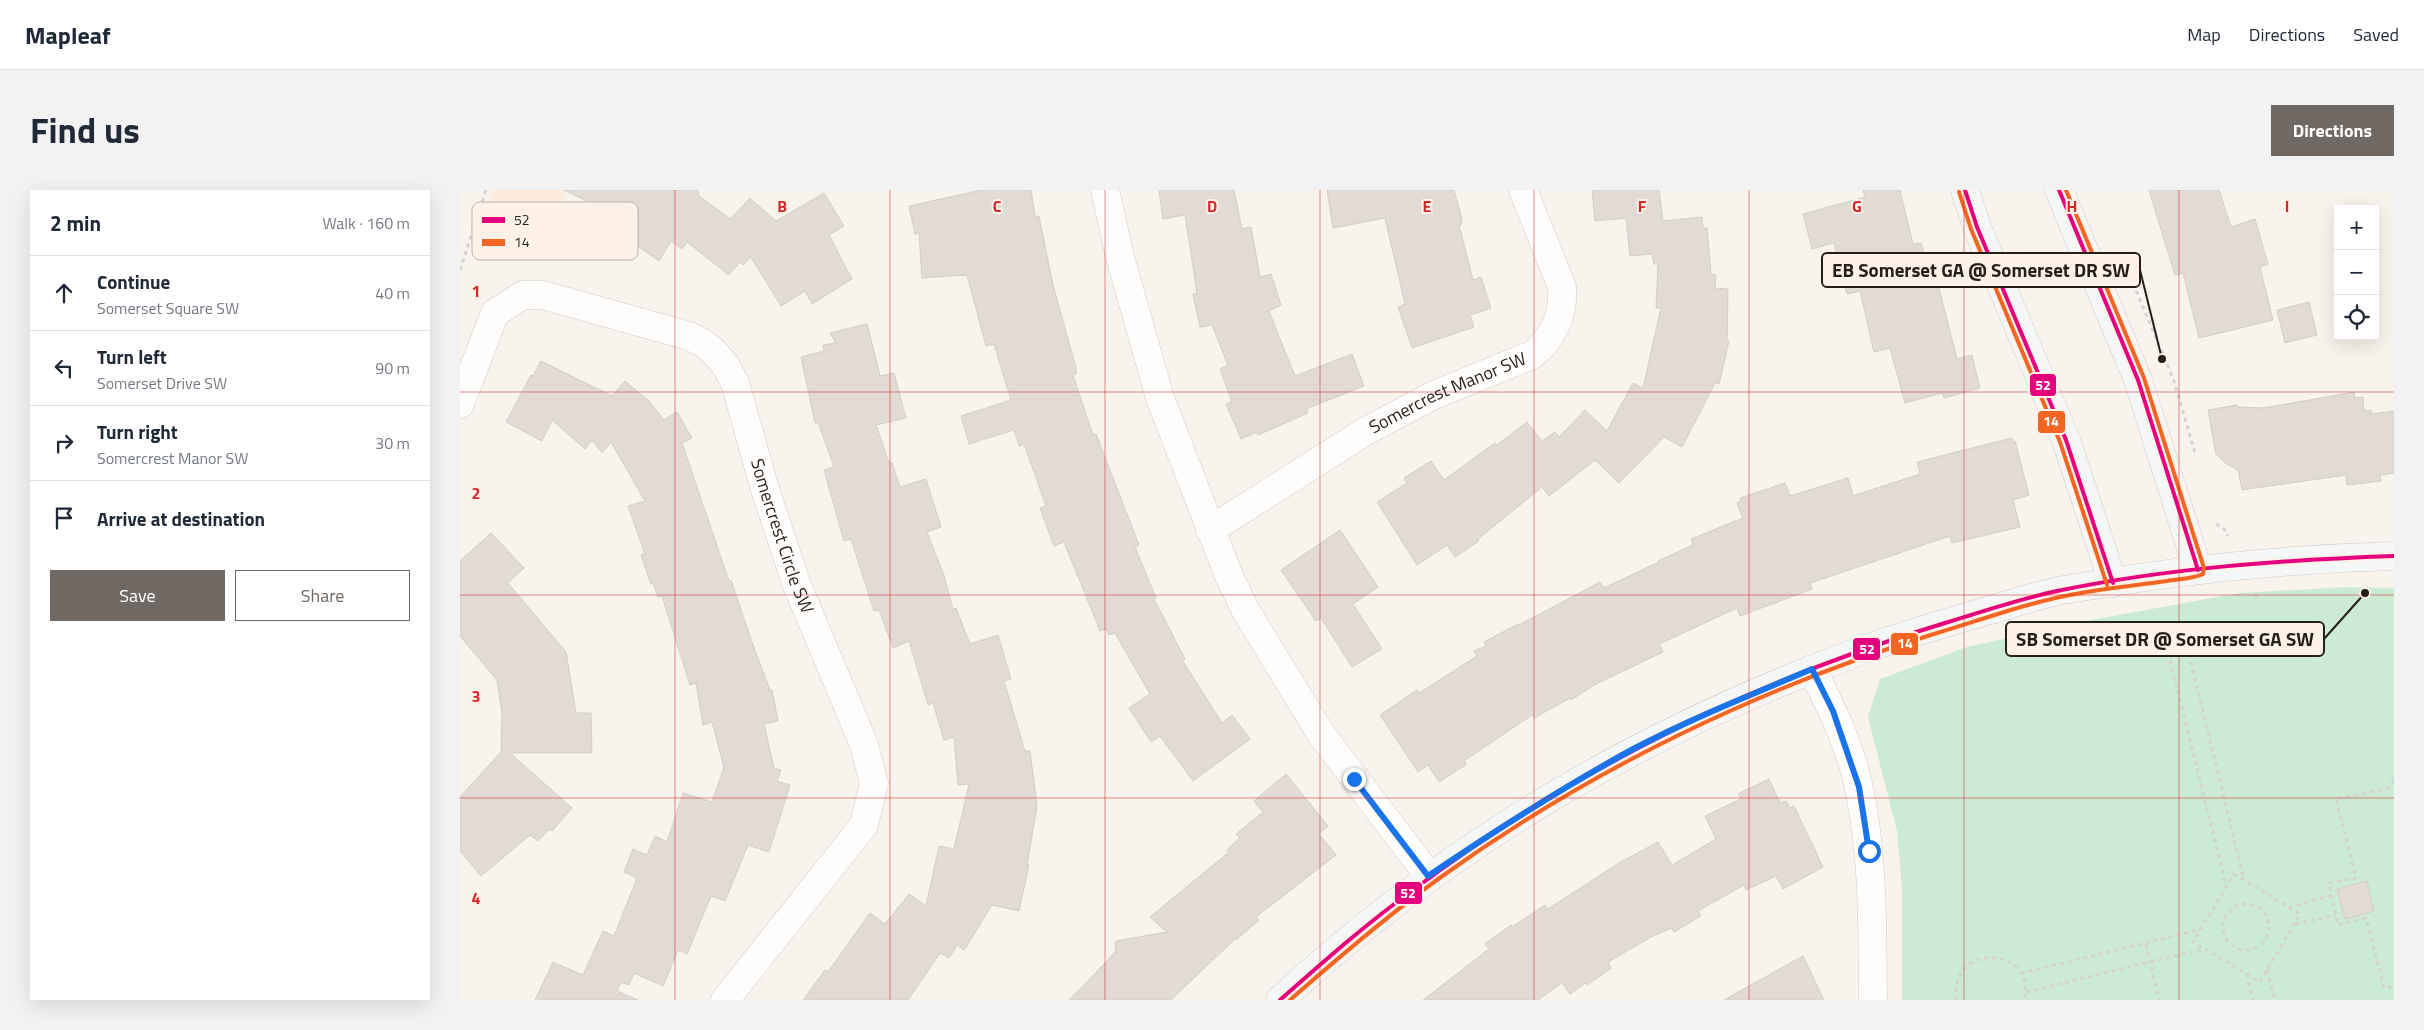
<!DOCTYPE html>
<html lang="en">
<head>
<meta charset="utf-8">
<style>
  :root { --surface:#fff; --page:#f2f2f3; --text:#1f2937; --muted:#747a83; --line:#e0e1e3; --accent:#706963 }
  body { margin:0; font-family:"Titillium Web",sans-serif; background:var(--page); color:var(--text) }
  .controls { position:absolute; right:15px; top:15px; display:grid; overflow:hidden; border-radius:0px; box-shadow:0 5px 20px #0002 }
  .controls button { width:45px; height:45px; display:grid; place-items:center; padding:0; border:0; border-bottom:1px solid var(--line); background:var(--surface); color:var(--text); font:25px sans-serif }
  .stop { position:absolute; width:15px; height:15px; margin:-11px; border:4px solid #1a73e8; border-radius:50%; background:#fff }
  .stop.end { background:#1a73e8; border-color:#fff; box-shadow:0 1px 5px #0008 }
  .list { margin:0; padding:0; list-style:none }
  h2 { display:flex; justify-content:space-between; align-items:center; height:65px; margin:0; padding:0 20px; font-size:21px }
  h2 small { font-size:16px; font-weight:400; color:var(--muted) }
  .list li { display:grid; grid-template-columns:32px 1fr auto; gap:15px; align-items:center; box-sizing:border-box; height:75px; padding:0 20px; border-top:1px solid var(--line) }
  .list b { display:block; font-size:19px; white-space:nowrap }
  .list p { margin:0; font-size:16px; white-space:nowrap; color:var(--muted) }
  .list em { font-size:16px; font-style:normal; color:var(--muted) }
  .actions { display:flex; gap:10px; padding:15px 20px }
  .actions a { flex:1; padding:11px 0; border:1px solid var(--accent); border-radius:0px; text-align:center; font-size:18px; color:var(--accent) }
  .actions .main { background:var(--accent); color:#fff }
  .icon { flex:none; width:28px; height:28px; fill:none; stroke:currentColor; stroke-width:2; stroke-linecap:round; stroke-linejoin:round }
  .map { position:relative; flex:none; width:1934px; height:810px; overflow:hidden; border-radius:0px }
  header { display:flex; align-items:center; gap:30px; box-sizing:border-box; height:70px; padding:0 25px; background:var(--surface); border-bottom:1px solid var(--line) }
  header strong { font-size:24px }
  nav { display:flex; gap:28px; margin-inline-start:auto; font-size:18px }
  .intro { display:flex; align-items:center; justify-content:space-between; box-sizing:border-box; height:120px; padding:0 30px }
  h1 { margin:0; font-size:35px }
  .button { padding:12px 22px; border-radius:0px; background:var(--accent); color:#fff; font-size:18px; font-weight:700 }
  main { display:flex; gap:30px; padding:0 30px }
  aside { flex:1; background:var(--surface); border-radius:0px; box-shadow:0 5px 20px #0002 }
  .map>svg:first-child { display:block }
  .built { fill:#fcebdc }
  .green { fill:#cbebd4 }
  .building { fill:#e1dad5; stroke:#d3ccc7 }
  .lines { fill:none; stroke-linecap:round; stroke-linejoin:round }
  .street-casing { stroke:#d1cbc5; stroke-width:29 }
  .secondary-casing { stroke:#d1cbc5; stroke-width:29 }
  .path { stroke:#d4d3d0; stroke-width:3; stroke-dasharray:4 4; stroke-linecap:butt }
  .street { stroke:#fefdfc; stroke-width:28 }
  .secondary { stroke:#f5f6f6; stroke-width:28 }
  .bus-1-casing { stroke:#fef2e8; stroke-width:8 }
  .bus-2-casing { stroke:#fef2e8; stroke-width:8 }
  .bus-1 { stroke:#e5007d; stroke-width:4 }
  .bus-2 { stroke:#f26522; stroke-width:4 }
  .route { stroke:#1a73e8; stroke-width:6 }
  .grid { fill:none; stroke:#d62828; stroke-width:1; stroke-opacity:0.55 }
  .labels { text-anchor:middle; stroke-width:4; stroke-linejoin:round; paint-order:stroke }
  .street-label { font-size:18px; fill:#261f19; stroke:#fef2e8 }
  .key { fill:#fef2e8; stroke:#bdb3aa; stroke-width:1 }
  .key-label { font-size:14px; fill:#261f19 }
  .grid-label { font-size:16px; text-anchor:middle; font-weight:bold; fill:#d62828; stroke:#fef2e8; stroke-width:4; stroke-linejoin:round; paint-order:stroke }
  .leader { fill:none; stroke:#261f19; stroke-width:2 }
  .callout-dot { fill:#261f19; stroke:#fef2e8; stroke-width:2 }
  .callout { fill:#fef2e8; stroke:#261f19; stroke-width:2 }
  .callout-label { font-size:19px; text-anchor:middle; font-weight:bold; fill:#261f19 }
  .line-badge { stroke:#fef2e8; stroke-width:2 }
  .badge-label { font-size:14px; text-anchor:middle; font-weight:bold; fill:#fff }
</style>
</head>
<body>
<header>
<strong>Mapleaf</strong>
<nav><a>Map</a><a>Directions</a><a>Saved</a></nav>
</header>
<div class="intro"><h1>Find us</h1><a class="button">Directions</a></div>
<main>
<aside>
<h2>2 min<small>Walk · 160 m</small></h2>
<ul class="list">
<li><svg class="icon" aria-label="ahead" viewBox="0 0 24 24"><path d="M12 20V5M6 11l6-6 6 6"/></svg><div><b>Continue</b><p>Somerset Square SW</p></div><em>40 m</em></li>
<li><svg class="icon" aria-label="left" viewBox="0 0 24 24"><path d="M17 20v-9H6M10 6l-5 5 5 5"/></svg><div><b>Turn left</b><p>Somerset Drive SW</p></div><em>90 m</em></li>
<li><svg class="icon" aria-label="right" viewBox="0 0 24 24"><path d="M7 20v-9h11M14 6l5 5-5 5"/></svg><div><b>Turn right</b><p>Somercrest Manor SW</p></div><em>30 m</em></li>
<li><svg class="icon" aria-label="arrive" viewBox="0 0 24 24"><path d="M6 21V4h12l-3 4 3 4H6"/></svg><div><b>Arrive at destination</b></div></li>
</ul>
<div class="actions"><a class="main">Save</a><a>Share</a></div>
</aside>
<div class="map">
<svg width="1934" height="810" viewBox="0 0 1934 810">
  <rect width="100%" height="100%" fill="#f9f3ed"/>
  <polygon class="built" points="33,0 106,0 85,62 19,44"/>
  <polygon class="green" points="1887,397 1934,398 1934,810 1442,810 1442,698 1437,641 1408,527 1420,489 1507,457 1620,432 1779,403"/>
  <g class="building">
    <polygon points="104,0 238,0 239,6 270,29 290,8 316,31 364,3 384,36 369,45 392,89 352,114 345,101 321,116 291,67 283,75 280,72 269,85 227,52 222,59 211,51 199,71 163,46 157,58 130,44 143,19"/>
    <polygon points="521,0 571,0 575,27 579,26 593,95 616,178 616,184 613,185 633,245 636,244 679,355 675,357 696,408 694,409 725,469 722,470 762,533 772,525 790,549 733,591 700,546 691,552 669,518 690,504 655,443 649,445 646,439 640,441 604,352 594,356 580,318 586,316 564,254 559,256 554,240 509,254 501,226 551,210 534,154 526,156 507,85 462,88 459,43 455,44 449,16"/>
    <polygon points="699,0 774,0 782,39 791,37 800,87 811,84 821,115 809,121 835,186 892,164 904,196 846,219 848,223 798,245 797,242 781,249 766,214 772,212 760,179 768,175 752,135 740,137 733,104 737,103 725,25 703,29"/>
    <polygon points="867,0 994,0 1002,29 1001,35 999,35 1013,90 1021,87 1031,118 1010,125 1014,137 952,158 938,117 945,114 925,28 873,38"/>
    <polygon points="1132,0 1199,0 1203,31 1242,27 1243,38 1247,38 1251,84 1256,85 1255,98 1268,99 1267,151 1269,151 1259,194 1255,193 1222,257 1204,247 1159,293 1135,270 1089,306 1082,297 1018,349 1019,351 995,367 987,355 957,375 917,312 947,293 944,288 971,271 984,290 1035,253 1037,255 1067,232 1082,251 1095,242 1099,247 1125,220 1147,241 1173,193 1183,198 1201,118 1196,118 1198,74 1194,74 1192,64 1170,66 1166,28 1135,31"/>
    <polygon points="1403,0 1440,0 1453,54 1461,53 1473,100 1479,98 1497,169 1512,165 1520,198 1484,208 1482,203 1445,213 1430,158 1414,162 1400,101 1387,104 1374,53 1352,59 1343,24 1405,7"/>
    <polygon points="1689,0 1759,0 1771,37 1795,29 1808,74 1800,77 1813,130 1739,148 1723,83 1715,85"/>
    <polygon points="1849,112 1857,145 1825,153 1817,120"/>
    <polygon points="407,134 420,186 434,183 446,228 416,235 428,270 432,273 440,297 466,289 481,337 467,342 484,385 493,419 496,418 510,454 538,445 551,489 544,491 565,561 570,561 577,616 567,675 569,675 559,721 532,715 504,760 497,755 489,768 480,763 448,810 343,810 365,780 368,782 410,723 425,734 449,704 466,716 479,656 494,659 509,594 498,595 494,547 484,550 473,513 468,515 449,451 433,458 419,420 414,421 391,349 384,351 364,280 374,277 358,232 355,233 341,167 364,161 363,155 376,153 370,143"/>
    <polygon points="81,171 152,206 165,191 189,211 204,230 217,222 232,248 222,253 269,391 271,390 293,455 310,500 312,500 318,531 304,534 314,578 321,580 317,591 330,595 309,662 288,655 265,711 251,706 227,764 218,760 203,796 174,783 169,795 161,792 157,801 178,810 75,810 93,772 123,785 143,741 154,746 177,688 164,682 173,659 187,665 195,646 207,652 223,603 252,612 264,577 252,532 243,535 236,493 230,495 202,406 198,407 193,393 191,394 181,365 185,364 168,316 185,311 151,252 142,263 132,250 125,259 92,230 82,251 46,232 71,185 73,186"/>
    <polygon points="1894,202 1895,208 1903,207 1904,221 1911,220 1911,224 1934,221 1934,283 1920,285 1921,291 1887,295 1886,285 1782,300 1778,280 1765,273 1756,264 1748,220 1777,215 1777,217 1804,218"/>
    <polygon points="1552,248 1553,252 1555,251 1569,305 1553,310 1560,337 1492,353 1490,346 1350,393 1352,399 1280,426 1277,418 1199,454 1203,462 1134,495 1111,510 1110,508 1074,528 1072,525 1004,571 1007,574 979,592 968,575 958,582 920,525 957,500 959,503 989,484 1017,466 1014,461 1026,456 1024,452 1058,434 1059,435 1140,392 1144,398 1199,372 1198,371 1233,355 1231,349 1283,328 1277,313 1281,311 1280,308 1325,293 1330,306 1388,288 1393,306 1460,284 1457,272"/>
    <polygon points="880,340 918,397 893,414 922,459 892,477 861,428 856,431 821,380"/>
    <polygon points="31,343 64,378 48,393 106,462 116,523 131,523 132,563 50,563 112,618 92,641 89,639 78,651 70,645 21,686 0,661 0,607 41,562 42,523 37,490 0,446 0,371"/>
    <polygon points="826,584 868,636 859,644 876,665 796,727 799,730 776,750 775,749 711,810 609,810 648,770 655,762 656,751 707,742 690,727 769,662 767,660 780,648 776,644 803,622 794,611"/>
    <polygon points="1309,589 1320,613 1326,611 1330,618 1334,616 1363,677 1323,699 1316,686 1286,700 1284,695 1238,721 1241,726 1214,742 1212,738 1191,747 1148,772 1151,778 1127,795 1125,793 1110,804 1102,793 1078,810 963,810 1029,759 1025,754 1051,735 1052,737 1085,715 1088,719 1159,673 1198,652 1212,675 1256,649 1245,626 1281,609 1278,604"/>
    <polygon points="1907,691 1914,721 1885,729 1877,699"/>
    <polygon points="1343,766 1364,810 1264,810"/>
  </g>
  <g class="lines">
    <g class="street-casing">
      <g id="street">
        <polyline points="645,0 660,67 700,208 769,386 786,421 861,544 969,686"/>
        <path id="s1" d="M 0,214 L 35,123 L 63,105 L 83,105 L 229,146 L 243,153 L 254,162 L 266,176 L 275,193 L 304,296 L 336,393 L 403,552 L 414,593 L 404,635 L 265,810"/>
        <path id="s2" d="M 750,340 L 906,241 L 974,205 L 1072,165 C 1094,147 1104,126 1102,97 L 1063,0"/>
        <path d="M 1352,479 C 1371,517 1391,557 1399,599 C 1414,668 1412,739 1413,810"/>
      </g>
    </g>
    <g class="secondary-casing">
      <g id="secondary">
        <polyline points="1505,0 1517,37 1606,250 1653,393"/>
        <polyline points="1599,0 1678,190 1738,380"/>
        <path d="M 820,810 C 992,651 1183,541 1403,460 C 1449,443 1496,430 1544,416 C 1565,410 1587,402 1609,399 C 1717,380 1825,369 1934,366"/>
      </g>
    </g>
    <g class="path">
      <polyline points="0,80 26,0"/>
      <polyline points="1670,86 1714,191 1735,263"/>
      <polyline points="1756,334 1765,340 1768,346"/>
      <polyline points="1795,404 1799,412"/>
      <polyline points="1729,464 1784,690"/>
      <polyline points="1710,470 1766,696"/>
      <polyline points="1934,590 1926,599 1876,609 1896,688 1869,693 1878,735 1906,728 1924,798 1934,796"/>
      <polygon points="1774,684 1840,724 1800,792 1733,752"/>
      <circle cx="1786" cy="737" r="23"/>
      <polyline points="1829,718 1872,705"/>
      <polyline points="1835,734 1876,725"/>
      <polyline points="1686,754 1699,810"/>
      <polyline points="1807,780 1815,810"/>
      <polyline points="1561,783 1739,740"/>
      <polyline points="1787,784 1793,810"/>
      <polyline points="1566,802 1744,759"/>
      <path d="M 1497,810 C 1487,754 1575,753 1565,810"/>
    </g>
    <use href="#street" class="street"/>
    <use href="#secondary" class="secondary"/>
    <g class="bus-1-casing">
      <g id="bus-1">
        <polyline points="1505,0 1517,37 1606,250 1653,393"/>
        <polyline points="1599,0 1678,190 1738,380"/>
        <path d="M 820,810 C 863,772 906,734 953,700 C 1111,581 1295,490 1485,433 C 1522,422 1559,409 1597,401 C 1708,378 1822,370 1934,366"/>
      </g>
    </g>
    <g class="bus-2-casing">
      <g id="bus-2">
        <polyline points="1499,2 1511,39 1600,252 1647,395"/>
        <path d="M 830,810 C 879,767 928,725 981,687 C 1131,579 1301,497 1477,443 C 1524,429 1572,411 1621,403 C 1650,398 1679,395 1707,391 C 1719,389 1732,389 1743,384 L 1744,378 L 1684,188 L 1606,0"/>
      </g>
    </g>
    <use href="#bus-1" class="bus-1"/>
    <use href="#bus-2" class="bus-2"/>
  </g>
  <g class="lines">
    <path class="route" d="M 894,589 L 968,686 C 1036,640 1103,597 1175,558 C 1232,528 1293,504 1352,479 L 1373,521 L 1399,597 L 1409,661"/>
  </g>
  <path class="grid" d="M 215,0 L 215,810M 430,0 L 430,810M 645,0 L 645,810M 860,0 L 860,810M 1074,0 L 1074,810M 1289,0 L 1289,810M 1504,0 L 1504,810M 1719,0 L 1719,810M 0,202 L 1934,202M 0,405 L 1934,405M 0,608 L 1934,608"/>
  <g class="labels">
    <g class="street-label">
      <text dy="6" stroke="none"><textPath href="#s2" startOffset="275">Somercrest Manor SW</textPath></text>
      <text dy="6" stroke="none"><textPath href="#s1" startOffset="530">Somercrest Circle SW</textPath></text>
    </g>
  </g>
  <rect x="12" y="12" width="166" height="58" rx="8" class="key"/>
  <rect x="22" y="27" width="23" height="6" fill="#e5007d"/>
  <rect x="22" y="49" width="23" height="7" fill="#f26522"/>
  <g class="key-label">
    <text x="54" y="35">52</text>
    <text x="54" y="57">14</text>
  </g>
  <g class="grid-label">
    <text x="322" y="22">B</text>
    <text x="537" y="22">C</text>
    <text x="752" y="22">D</text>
    <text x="967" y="22">E</text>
    <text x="1182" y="22">F</text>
    <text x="1397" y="22">G</text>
    <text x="1612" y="22">H</text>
    <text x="1827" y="22">I</text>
    <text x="16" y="107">1</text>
    <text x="16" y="309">2</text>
    <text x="16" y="512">3</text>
    <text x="16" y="714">4</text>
  </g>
  <path class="leader" d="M1702 169L1680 80M1905 403L1864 449"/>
  <g class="callout-dot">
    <circle cx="1702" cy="169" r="5"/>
    <circle cx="1905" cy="403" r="5"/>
  </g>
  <g class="callout">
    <rect x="1362" y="63" width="318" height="34" rx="5"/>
    <rect x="1546" y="432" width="318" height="34" rx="5"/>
  </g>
  <g class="callout-label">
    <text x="1521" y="87">EB Somerset GA @ Somerset DR SW</text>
    <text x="1705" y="456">SB Somerset DR @ Somerset GA SW</text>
  </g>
  <g class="line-badge">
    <rect x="1569" y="183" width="28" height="24" rx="5" fill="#e5007d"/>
    <rect x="1577" y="220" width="29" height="24" rx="5" fill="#f26522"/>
    <rect x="1430" y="442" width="29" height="24" rx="5" fill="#f26522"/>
    <rect x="1392" y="447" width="29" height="24" rx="5" fill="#e5007d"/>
    <rect x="934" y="691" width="29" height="24" rx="5" fill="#e5007d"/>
  </g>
  <g class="badge-label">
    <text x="1583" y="200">52</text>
    <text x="1591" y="236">14</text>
    <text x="1445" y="458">14</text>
    <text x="1407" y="464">52</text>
    <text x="948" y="708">52</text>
  </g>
</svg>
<div class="controls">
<button>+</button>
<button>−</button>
<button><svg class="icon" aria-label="locate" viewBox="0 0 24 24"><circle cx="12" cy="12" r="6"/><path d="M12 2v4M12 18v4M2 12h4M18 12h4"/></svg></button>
</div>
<div class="stop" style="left:1409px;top:661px"></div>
<div class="stop end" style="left:894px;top:589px"></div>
</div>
</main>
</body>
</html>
